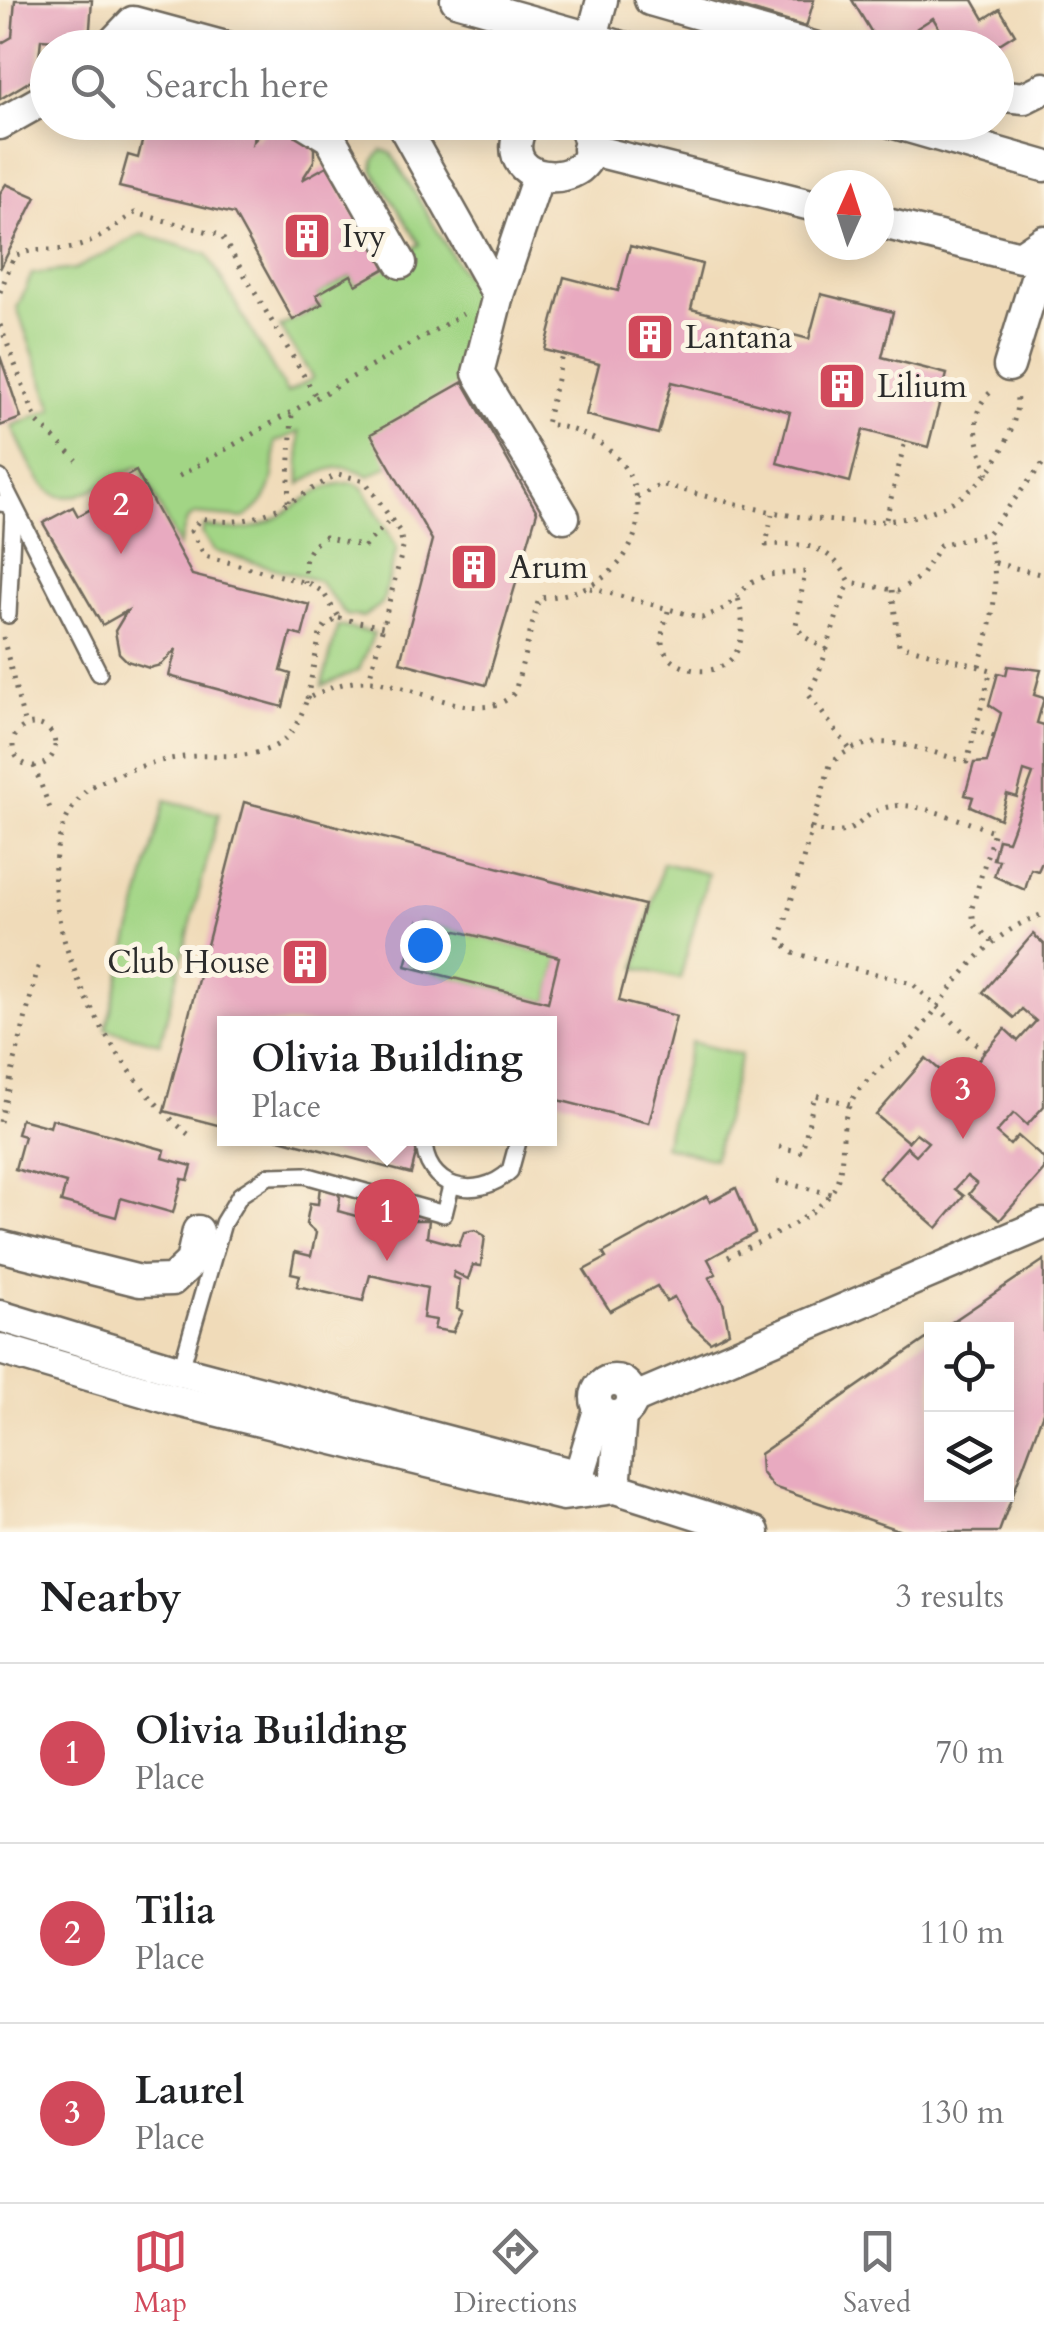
<!DOCTYPE html>
<html lang="en">
<head>
<meta charset="utf-8">
<style>
  :root { --surface:#fff; --page:#f2f2f2; --text:#202124; --muted:#757577; --line:#e0e0e0; --accent:#d1495b }
  body { margin:0; font-family:Cardo,serif; background:var(--page); color:var(--text) }
  .controls { position:absolute; right:30px; bottom:30px; display:grid; overflow:hidden; border-radius:0px; box-shadow:0 5px 25px #0003 }
  .controls button { width:90px; height:90px; display:grid; place-items:center; padding:0; border:0; border-bottom:2px solid var(--line); background:var(--surface); color:var(--text); font:50px sans-serif }
  .compass { position:absolute; left:804px; top:170px; width:90px; height:90px; border-radius:50%; background:var(--surface); box-shadow:0 5px 25px #0003; rotate:3deg }
  .you { position:absolute; left:425px; top:945px; width:35px; height:35px; margin:-25px; border:8px solid #fff; border-radius:50%; background:#1a73e8; box-shadow:0 0 0 15px #1a73e833 }
  .badge { display:grid; place-items:center; width:65px; height:65px; border-radius:50%; background:var(--accent); color:#fff; font-size:32px; font-weight:700 }
  .pin { position:absolute; translate:-50% -82px; filter:drop-shadow(0 2px 5px #0008) }
  .pin::after { content:''; position:absolute; top:52px; width:35px; height:30px; background:inherit; clip-path:polygon(0 0,100% 0,50% 100%) }
  .popup { position:absolute; left:217px; top:1016px; width:340px; height:130px; box-sizing:border-box; display:grid; place-content:center; border-radius:0px; background:var(--surface); filter:drop-shadow(0 2px 8px #0005); font-size:32px; white-space:nowrap; color:var(--muted) }
  .popup b { font-size:38px; color:var(--text) }
  .popup::after { content:''; position:absolute; left:50%; top:100%; margin-left:-20px; border:20px solid transparent; border-top-color:var(--surface) }
  .list { margin:0; padding:0; list-style:none }
  h2 { display:flex; justify-content:space-between; align-items:center; height:130px; margin:0; padding:0 40px; font-size:42px }
  h2 small { font-size:32px; font-weight:400; color:var(--muted) }
  .list li { display:grid; grid-template-columns:65px 1fr auto; gap:30px; align-items:center; box-sizing:border-box; height:180px; padding:0 40px; border-top:2px solid var(--line) }
  .list b { display:block; font-size:38px; white-space:nowrap }
  .list p { margin:0; font-size:32px; white-space:nowrap; color:var(--muted) }
  .list em { font-size:32px; font-style:normal; color:var(--muted) }
  .icon { flex:none; width:55px; height:55px; fill:none; stroke:currentColor; stroke-width:2; stroke-linecap:round; stroke-linejoin:round }
  .map { position:relative; flex:none; width:1044px; height:1532px; overflow:hidden }
  .search { position:absolute; background:var(--surface); box-shadow:0 5px 25px #0003; left:30px; right:30px; top:30px; height:110px; display:flex; align-items:center; gap:25px; box-sizing:border-box; padding:0 35px; border-radius:55px; color:var(--muted); font-size:38px }
  .sheet { height:670px; background:var(--surface) }
  nav { display:flex; justify-content:space-around; align-items:center; box-sizing:border-box; height:140px; border-top:2px solid var(--line); background:var(--surface); font-size:28px; color:var(--muted) }
  nav a { display:grid; justify-items:center; gap:5px }
  nav .on { color:var(--accent) }
  .map>svg:first-child { display:block }
  .green { fill:#a2d585; stroke:#668058; stroke-width:2.5 }
  .building { fill:#e8aac0; fill-rule:evenodd }
  .lines { fill:none; stroke-linecap:round; stroke-linejoin:round }
  .service-casing { stroke:#70695d; stroke-width:20 }
  .minor-casing { stroke:#70695d; stroke-width:35 }
  .path { stroke:#70695d; stroke-width:5; stroke-dasharray:2.5 8; stroke-linecap:butt }
  .service { stroke:#fff; stroke-width:15 }
  .minor { stroke:#fff; stroke-width:30 }
  .labels { text-anchor:middle; stroke-width:10; stroke-linejoin:round; paint-order:stroke }
  .poi-label { font-size:32px; fill:#2b2b2b; stroke:#fcf5e5; text-anchor:start }
</style>
</head>
<body>
<div class="map">
<svg width="1044" height="1532" viewBox="0 0 1044 1532">
  <rect width="100%" height="100%" fill="#fcf5e5"/>
  <filter id="ink" filterUnits="userSpaceOnUse"><feTurbulence type="fractalNoise" baseFrequency=".01" numOctaves="2"/><feDisplacementMap in="SourceGraphic" scale="20" xChannelSelector="R" yChannelSelector="G"/><feConvolveMatrix kernelMatrix="1 2 1 2 8 2 1 2 1" color-interpolation-filters="sRGB"/></filter>
  <filter id="wash" filterUnits="userSpaceOnUse"><feTurbulence type="fractalNoise" baseFrequency=".0048" numOctaves="4" result="noise"/><feDisplacementMap in="SourceGraphic" scale="40" xChannelSelector="R" yChannelSelector="G"/><feGaussianBlur stdDeviation="2.25" result="paint"/><feColorMatrix in="noise" values="0 0 0 0 0 0 0 0 0 0 0 0 0 0 0 0 0 1.4 0 .05"/><feComposite in="paint" operator="in"/></filter>
  <g filter="url(#wash)">
    <rect width="100%" height="100%" fill="#f0dbb9"/>
    <g class="green">
      <path d="M 382,150 L 391,153 L 481,304 L 463,382 L 389,465 L 369,476 C 342,460 325,469 300,484 L 299,432 L 275,442 C 274,476 275,498 244,518 L 195,514 L 187,520 L 179,546 L 139,466 C 55,511 52,514 12,426 L 53,409 L 17,308 L 32,274 L 75,269 L 142,234 L 207,254 L 287,393 L 313,378 L 280,327 L 321,305 L 316,295 L 351,275 L 356,284 L 420,244 L 373,170 L 374,160 Z"/>
      <path d="M 354,483 L 363,488 L 397,548 L 382,604 L 363,617 L 346,615 L 319,581 L 214,551 L 202,534 L 204,526 C 286,546 297,480 354,483 Z"/>
      <polygon points="338,626 374,633 359,670 322,686"/>
      <polygon points="165,800 219,814 160,1043 106,1029"/>
      <polygon points="663,863 708,874 680,979 636,968"/>
      <polygon points="418,921 559,957 548,1002 406,966"/>
      <polygon points="691,1042 741,1055 714,1159 664,1146"/>
    </g>
    <g id="blocks">
      <g class="building">
        <polygon points="15,0 92,0 89,42 41,39 37,77 0,99 0,44 12,37"/>
        <polygon points="718,0 814,0 806,27"/>
        <polygon points="852,0 973,0 984,19 1000,9 1015,34 993,48 937,48 947,41 933,18 917,28 924,38 908,48 881,48"/>
        <polygon points="147,122 258,122 253,142 269,125 291,124 309,138 314,149 314,161 302,180 327,166 386,268 356,285 351,275 316,295 322,304 293,320 234,214 119,187 128,155 138,158"/>
        <polygon points="6,184 36,197 0,269 0,193"/>
        <polygon points="630,246 702,264 691,309 755,325 809,339 821,294 893,312 882,357 947,374 928,447 863,430 850,482 777,463 790,412 737,398 672,382 658,434 586,415 599,364 545,350 564,277 618,291"/>
        <polygon points="0,356 21,418 0,426"/>
        <polygon points="463,382 537,512 486,685 400,662 432,540 371,434"/>
        <polygon points="136,471 192,575 310,605 302,636 291,633 281,671 291,674 283,707 169,676 176,649 161,665 149,668 127,661 119,653 115,631 127,611 102,625 43,523 73,507 78,516 113,497 107,487"/>
        <polygon points="1008,666 1041,670 1034,695 1044,698 1037,723 1044,725 1044,858 1038,871 1031,869 1025,890 994,876 999,860 993,859 998,839 1008,841 1033,774 1024,771 1017,797 1007,794 1000,819 970,806 973,797 965,795 974,763 987,762 1001,713 989,705 998,673 1006,675"/>
        <path d="M 244,802 L 644,905 L 619,1001 L 676,1016 L 649,1123 L 550,1098 L 550,1024 L 225,1024 L 225,1127 L 164,1111 ZM 418,921 L 559,957 L 548,1002 L 406,966 Z"/>
        <polygon points="1033,934 1044,944 1044,1106 1027,1125 1014,1113 996,1133 1010,1145 1018,1136 1044,1159 1044,1170 1000,1220 969,1194 977,1184 967,1176 955,1189 964,1196 937,1228 879,1178 907,1147 916,1155 928,1142 916,1133 908,1142 876,1115 926,1058 957,1085 949,1094 963,1105 980,1085 967,1073 985,1052 1005,1029 1018,1041 1036,1021 1022,1009 1014,1018 983,992"/>
        <polygon points="21,1119 50,1127 52,1119 165,1150 163,1158 192,1166 188,1180 182,1179 173,1213 121,1198 116,1217 61,1202 66,1183 15,1169 24,1136 17,1134"/>
        <polygon points="276,1138 420,1138 411,1174"/>
        <polygon points="320,1186 333,1187 340,1197 338,1211 370,1220 371,1206 387,1208 387,1220 429,1220 427,1237 459,1246 464,1232 475,1230 485,1236 481,1266 473,1265 468,1279 454,1272 453,1277 460,1280 457,1309 463,1311 453,1332 434,1329 436,1320 423,1318 427,1288 370,1275 363,1301 297,1286 300,1275 291,1273 295,1252 311,1256 316,1233 306,1224 310,1203 318,1204"/>
        <polygon points="736,1188 755,1233 708,1259 716,1274 709,1278 723,1302 729,1332 710,1342 688,1322 674,1297 666,1301 657,1286 610,1311 584,1270 606,1258 603,1253 707,1196 710,1202"/>
        <polygon points="1044,1260 1044,1410 999,1532 904,1532 773,1487 761,1472 760,1454 932,1335 932,1494 1006,1494 1006,1330 940,1330"/>
      </g>
    </g>
  </g>
  <g filter="url(#ink)">
    <use href="#blocks" fill-opacity="0" stroke="#70695d" stroke-width="2.5"/>
    <g class="lines">
      <g class="service-casing">
        <g id="service">
          <polyline points="0,478 99,673"/>
          <polyline points="0,503 8,504 13,513 8,615"/>
          <path d="M 424,1138 C 423,1189 477,1202 510,1171 L 519,1138"/>
          <polyline points="179,1376 223,1223 240,1195 269,1176 305,1175 444,1214 451,1186"/>
        </g>
      </g>
      <g class="minor-casing">
        <g id="minor">
          <polyline points="456,0 626,48"/>
          <polyline points="650,0 817,48"/>
          <polyline points="592,37 602,0"/>
          <polyline points="108,48 133,22 229,48"/>
          <polyline points="996,95 1024,98 1044,88"/>
          <polyline points="304,122 330,138 401,263"/>
          <polyline points="401,122 498,295"/>
          <path d="M 524,122 C 482,197 626,192 581,122"/>
          <polyline points="891,122 1044,166"/>
          <polyline points="0,124 48,97"/>
          <polyline points="588,149 819,207"/>
          <polyline points="538,176 498,295 478,373 564,517"/>
          <polyline points="879,222 1020,257 1044,241"/>
          <polyline points="1009,366 1044,252"/>
          <polyline points="0,1246 140,1281 172,1280 191,1262 198,1231"/>
          <polyline points="0,1316 181,1371 579,1476 591,1489"/>
          <polyline points="0,1349 174,1400 563,1495 615,1488 754,1532"/>
          <circle cx="614" cy="1398" r="18"/>
          <polyline points="633,1399 1044,1224"/>
          <polyline points="579,1476 599,1410"/>
          <polyline points="615,1488 621,1416"/>
        </g>
      </g>
      <g class="path">
        <path d="M 0,292 L 14,256 C 33,247 51,252 71,248 C 98,243 113,226 135,213 L 221,235 L 317,398"/>
        <polyline points="0,325 37,422 77,460"/>
        <path d="M 988,474 C 979,446 965,413 992,391"/>
        <polyline points="179,476 463,314"/>
        <path d="M 637,498 L 660,484 C 756,509 934,568 999,456 C 1008,440 1022,408 1015,391"/>
        <polyline points="288,502 292,412"/>
        <path d="M 772,514 L 766,545 C 805,542 831,545 850,582 L 898,591 L 921,576 L 940,545 L 988,533 L 1044,462"/>
        <polyline points="886,519 905,441"/>
        <polyline points="995,563 1044,575"/>
        <path d="M 305,583 C 304,560 304,549 325,537 L 364,547 L 391,519"/>
        <polyline points="590,588 702,618 726,608 751,582 768,575 805,572 796,625 803,636 829,651"/>
        <polyline points="892,590 899,645 991,670 975,731 994,736"/>
        <path d="M 668,611 C 666,620 661,632 662,642 C 665,681 766,693 737,594"/>
        <polyline points="339,618 383,627"/>
        <polyline points="3,637 25,726"/>
        <path d="M 979,666 C 994,613 1001,588 988,533"/>
        <path d="M 307,699 L 320,634 L 326,625 L 339,618 L 323,592 L 310,584 L 205,556 L 191,531 L 201,518 C 256,532 291,500 338,474 L 365,481 L 400,532 L 403,548 L 369,680"/>
        <circle cx="34" cy="745" r="21"/>
        <path d="M 975,731 L 967,762 C 920,750 869,724 830,765 L 780,940 L 793,953 L 912,983 L 985,1052"/>
        <path d="M 849,748 L 808,694 C 829,658 832,619 850,582"/>
        <polyline points="34,766 52,814"/>
        <path d="M 809,829 C 866,843 853,811 894,806 C 918,802 969,824 994,831 L 972,908 L 974,925 L 992,941"/>
        <polyline points="0,1122 40,959"/>
        <path d="M 188,1134 C 102,1064 0,872 89,788 C 121,771 162,757 198,756 C 221,755 244,758 266,750 C 291,741 299,722 307,699 C 325,689 345,681 366,681 C 408,680 483,731 515,692 L 539,598 C 668,591 672,440 546,424 L 563,355"/>
        <polyline points="779,1147 802,1152 815,1095 850,1104"/>
        <polyline points="777,1181 831,1194"/>
        <path d="M 728,1257 C 760,1240 809,1223 831,1193 C 849,1168 837,1131 850,1104 C 863,1076 895,1061 914,1038 C 953,990 981,934 1044,914"/>
      </g>
      <use href="#service" class="service"/>
      <use href="#minor" class="minor"/>
    </g>
  </g>
  <defs>
    <g id="building-square" transform="scale(2.5)"><rect x="-9" y="-9" width="18" height="18" rx="4" fill="#d1495b" stroke="#fcf5e5"/><path d="M-4-6H4V6H1V3H-1V6H-4ZM-2.5-4.3h1.7v1.8h-1.7ZM.8-4.3h1.7v1.8H.8ZM-2.5-1h1.7V.8h-1.7ZM.8-1h1.7V.8H.8Z" fill="#fff"/></g>
  </defs>
  <g fill-rule="evenodd">
    <use href="#building-square" x="307" y="236"/>
    <use href="#building-square" x="650" y="337"/>
    <use href="#building-square" x="842" y="386"/>
    <use href="#building-square" x="474" y="567"/>
    <use href="#building-square" x="305" y="962"/>
  </g>
  <g class="labels">
    <g class="poi-label">
      <text x="342" y="247">Ivy</text>
      <text x="685" y="348">Lantana</text>
      <text x="877" y="397">Lilium</text>
      <text x="509" y="578">Arum</text>
      <text x="270" y="973" text-anchor="end">Club House</text>
    </g>
  </g>
</svg>
<div class="controls">
<button><svg class="icon" aria-label="locate" viewBox="0 0 24 24"><circle cx="12" cy="12" r="6"/><path d="M12 2v4M12 18v4M2 12h4M18 12h4"/></svg></button>
<button><svg class="icon" aria-label="layers" viewBox="0 0 24 24"><path d="M12 4l9 5-9 5-9-5zM3 14l9 5 9-5"/></svg></button>
</div>
<svg class="compass" viewBox="-18 -18 36 36"><path d="M0-13l5 13h-10z" fill="#e53935"/><path d="M0 13l5-13h-10z" fill="#757577"/></svg>
<div class="you"></div>
<div class="pin badge" style="left:387px;top:1261px">1</div>
<div class="popup"><b>Olivia Building</b>Place</div>
<div class="pin badge" style="left:121px;top:554px">2</div>
<div class="pin badge" style="left:963px;top:1139px">3</div>
<div class="search"><svg class="icon" aria-label="search" viewBox="0 0 24 24"><circle cx="10" cy="10" r="6"/><path d="M15 15l6 6"/></svg>Search here</div>
</div>
<section class="sheet">
<h2>Nearby<small>3 results</small></h2>
<ul class="list">
<li><span class="badge">1</span><div><b>Olivia Building</b><p>Place</p></div><em>70 m</em></li>
<li><span class="badge">2</span><div><b>Tilia</b><p>Place</p></div><em>110 m</em></li>
<li><span class="badge">3</span><div><b>Laurel</b><p>Place</p></div><em>130 m</em></li>
</ul>
</section>
<nav>
<a class="on"><svg class="icon" aria-label="map" viewBox="0 0 24 24"><path d="M3 6l6-2 6 2 6-2v14l-6 2-6-2-6 2zM9 4v14M15 6v14"/></svg>Map</a>
<a><svg class="icon" aria-label="directions" viewBox="0 0 24 24"><path d="M12 3l9 9-9 9-9-9zM9 14v-3h6M13 9l2 2-2 2"/></svg>Directions</a>
<a><svg class="icon" aria-label="saved" viewBox="0 0 24 24"><path d="M7 4h10v16l-5-4-5 4z"/></svg>Saved</a>
</nav>
</body>
</html>
